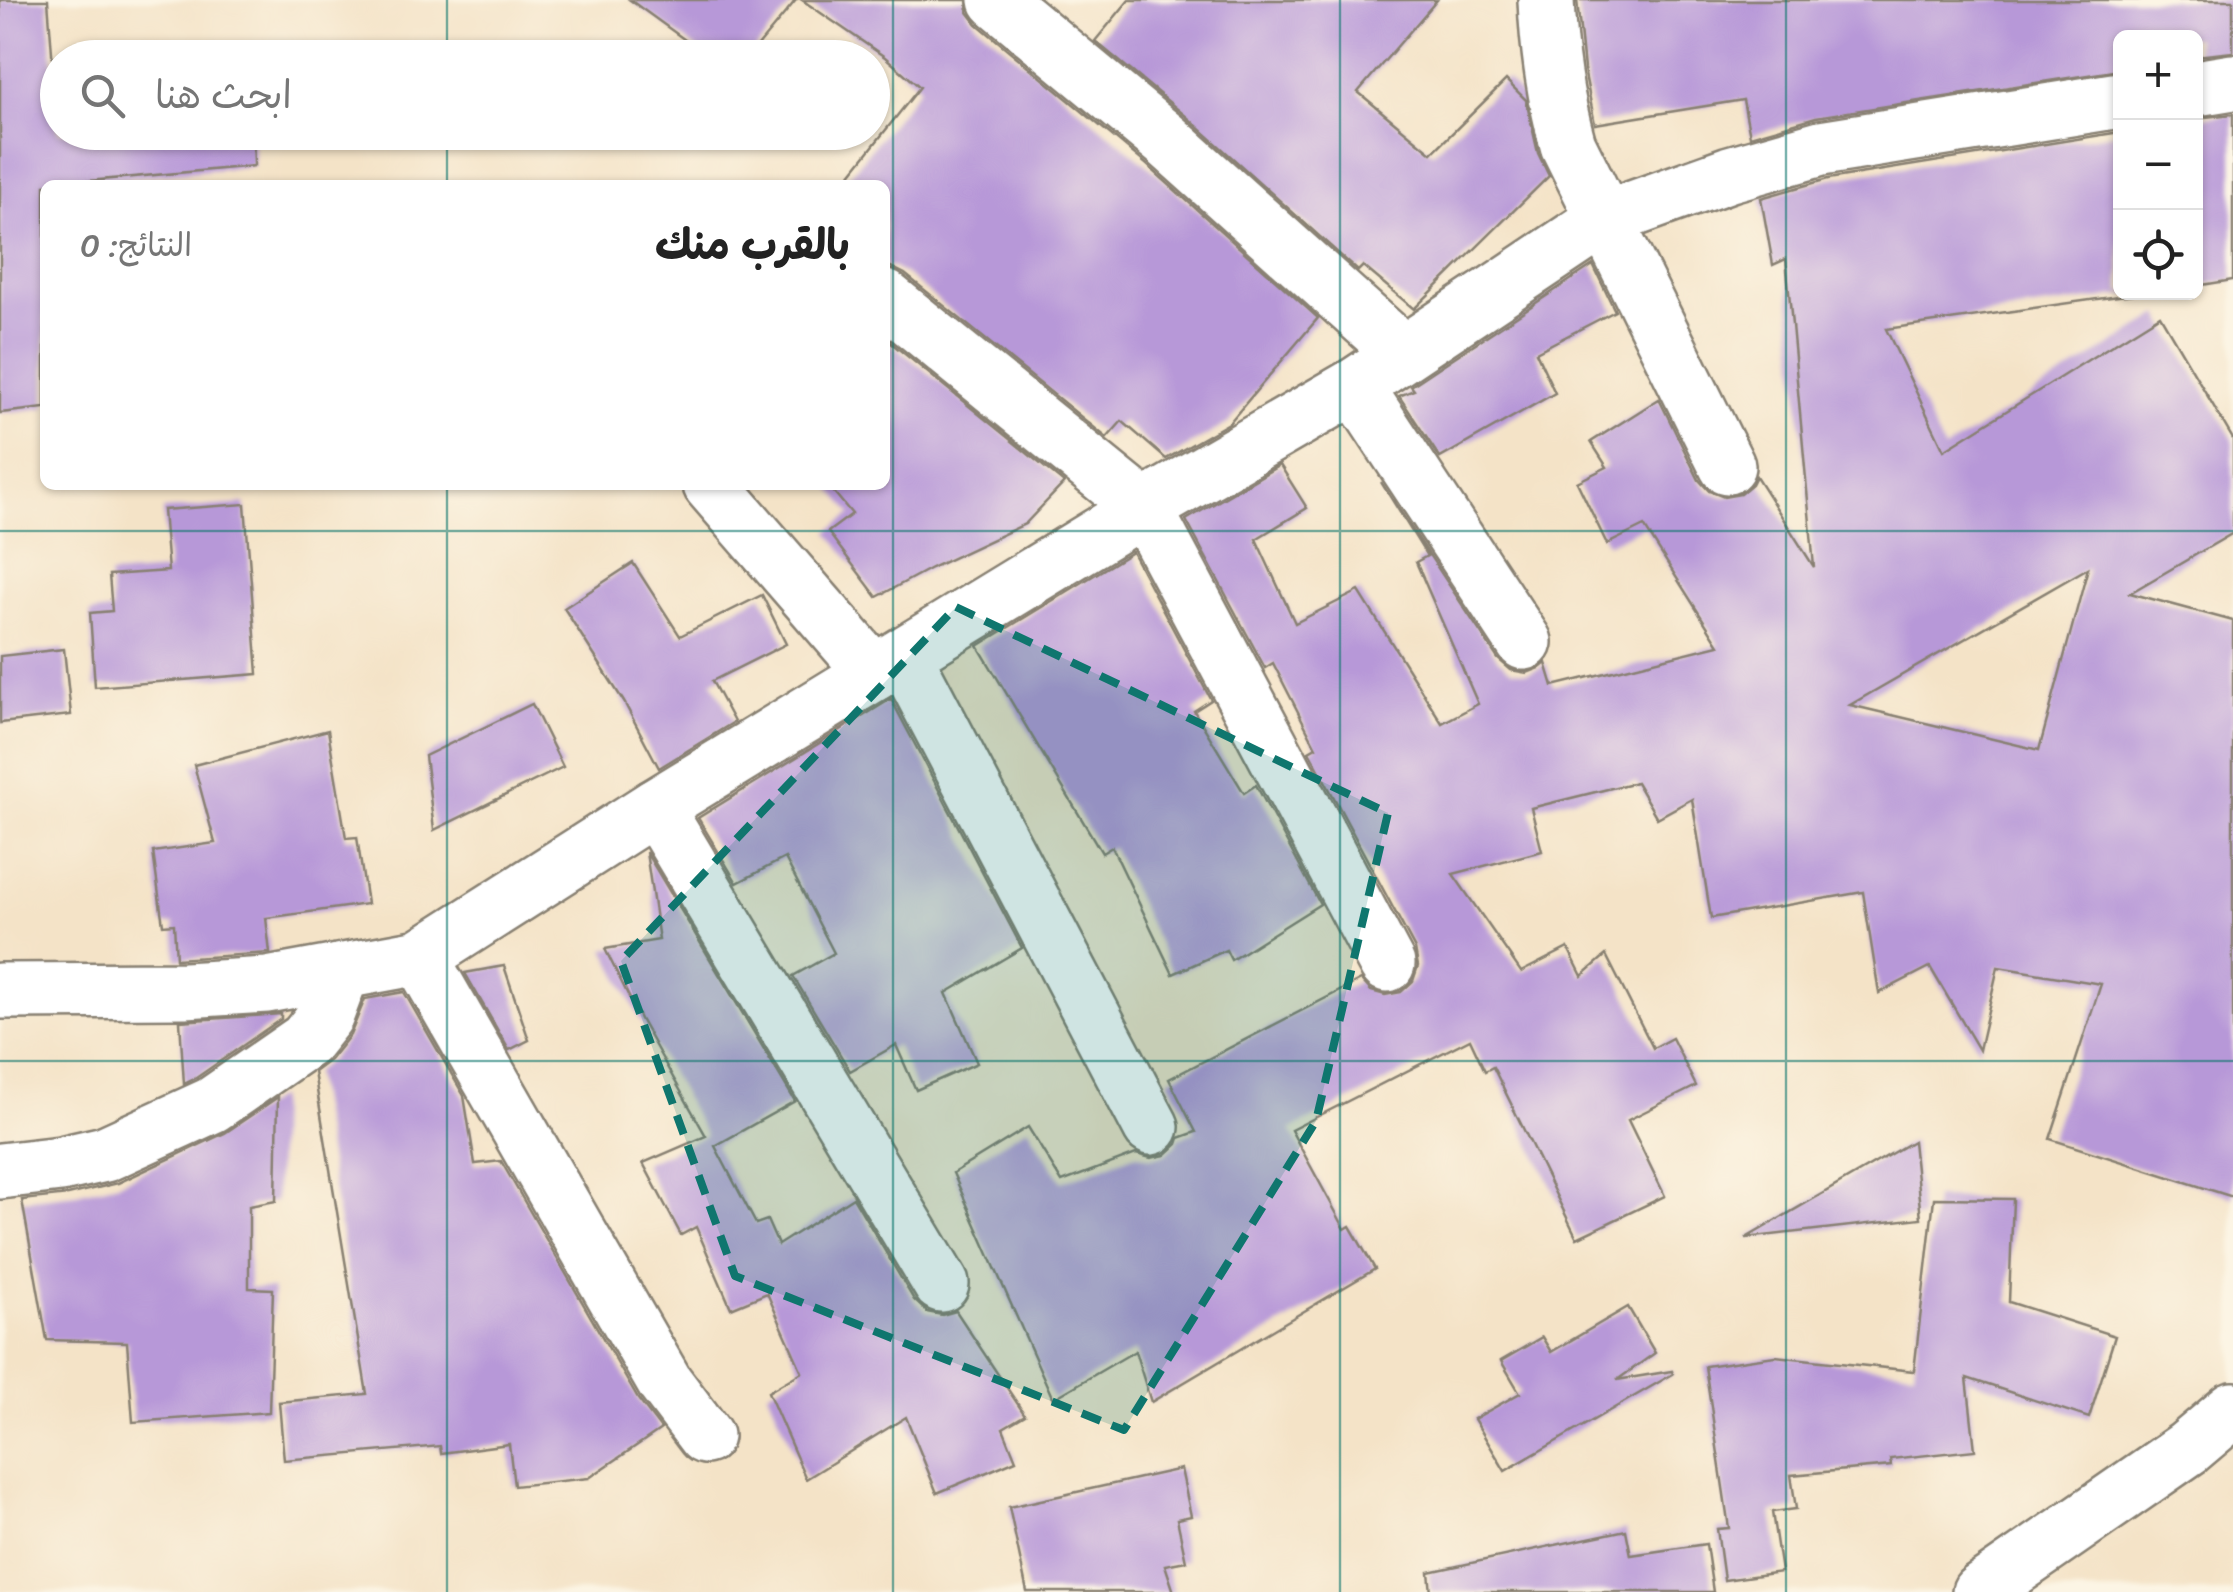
<!DOCTYPE html>
<html lang="ar">
<head>
<meta charset="utf-8">
<style>
  :root { --surface:#fff; --page:#f2f2f2; --text:#222; --muted:#767676; --line:#e0e0e0 }
  body { margin:0; font-family:Sriracha,"Playpen Sans Arabic",sans-serif; background:var(--page); color:var(--text); direction:rtl }
  .controls { position:absolute; right:30px; top:30px; display:grid; overflow:hidden; border-radius:15px; box-shadow:0 2px 8px #0004 }
  .controls button { width:90px; height:90px; display:grid; place-items:center; padding:0; border:0; border-bottom:2px solid var(--line); background:var(--surface); color:var(--text); font:50px sans-serif }
  .list { margin:0; padding:0; list-style:none }
  h2 { display:flex; justify-content:space-between; align-items:center; height:130px; margin:0; padding:0 40px; font-size:42px }
  h2 small { font-size:32px; font-weight:400; color:var(--muted) }
  .icon { flex:none; width:55px; height:55px; fill:none; stroke:currentColor; stroke-width:2; stroke-linecap:round; stroke-linejoin:round }
  .map { position:relative; flex:none; width:2233px; height:1592px; overflow:hidden; direction:ltr }
  .search { position:absolute; background:var(--surface); box-shadow:0 2px 8px #0004; left:40px; top:40px; width:850px; height:110px; display:flex; align-items:center; gap:25px; box-sizing:border-box; padding:0 35px; border-radius:55px; color:var(--muted); font-size:38px }
  .panel { position:absolute; background:var(--surface); box-shadow:0 2px 8px #0004; left:40px; top:180px; width:850px; height:310px; border-radius:15px; direction:rtl }
  .map>svg:first-child { display:block }
  .building { fill:#b798d8; fill-rule:evenodd }
  .lines { fill:none; stroke-linecap:round; stroke-linejoin:round }
  .minor-casing { stroke:#888072; stroke-width:60 }
  .minor { stroke:#fff; stroke-width:55 }
  .marked { fill:#0f766e; fill-opacity:0.2; stroke:#0f766e; stroke-width:8; stroke-dasharray:20 12; stroke-linejoin:round }
  .grid { fill:none; stroke:#0f766e; stroke-width:2.5; stroke-opacity:0.55 }
</style>
</head>
<body>
<div class="map">
<svg width="2233" height="1592" viewBox="0 0 2233 1592">
  <rect width="100%" height="100%" fill="#fcf5e5"/>
  <filter id="ink" filterUnits="userSpaceOnUse"><feTurbulence type="fractalNoise" baseFrequency=".01" numOctaves="2"/><feDisplacementMap in="SourceGraphic" scale="20" xChannelSelector="R" yChannelSelector="G"/><feConvolveMatrix kernelMatrix="1 2 1 2 8 2 1 2 1" color-interpolation-filters="sRGB"/></filter>
  <filter id="wash" filterUnits="userSpaceOnUse"><feTurbulence type="fractalNoise" baseFrequency=".0048" numOctaves="4" result="noise"/><feDisplacementMap in="SourceGraphic" scale="40" xChannelSelector="R" yChannelSelector="G"/><feGaussianBlur stdDeviation="2.25" result="paint"/><feColorMatrix in="noise" values="0 0 0 0 0 0 0 0 0 0 0 0 0 0 0 0 0 1.4 0 .05"/><feComposite in="paint" operator="in"/></filter>
  <g filter="url(#wash)">
    <rect width="100%" height="100%" fill="#f4e3c7"/>
    <g id="blocks">
      <g class="building">
        <polygon points="0,0 48,0 58,132 253,132 254,166 45,185 45,408 0,413"/>
        <polygon points="630,0 796,0 748,58 710,58"/>
        <polygon points="802,0 967,0 968,12 977,24 1146,164 1318,318 1229,423 1166,459 1122,421 1107,438 905,274 891,267 885,268 885,185 842,185 920,87 885,57"/>
        <polygon points="1129,0 1437,0 1358,92 1432,153 1506,80 1526,100 1538,153 1549,176 1414,309 1363,266 1358,271 1187,117 1095,41"/>
        <polygon points="1577,0 2233,0 2233,52 2196,56 2196,38 2120,38 2120,70 1816,117 1750,136 1743,100 1595,124 1584,69"/>
        <polygon points="2233,114 2233,280 2196,286 2196,118"/>
        <path d="M 2120,132 L 2120,292 L 2147,292 L 1886,329 L 1944,450 L 2160,315 L 2233,439 L 2233,533 L 2130,593 L 2233,621 L 2233,1197 L 2050,1139 L 2101,984 L 1998,967 L 1979,1050 L 1930,967 L 1879,993 L 1863,892 L 1711,918 L 1692,799 L 1657,818 L 1636,782 L 1531,808 L 1542,851 L 1453,874 L 1521,972 L 1568,948 L 1582,976 L 1606,955 L 1653,1048 L 1672,1038 L 1696,1086 L 1628,1120 L 1665,1196 L 1577,1238 L 1493,1067 L 1485,1071 L 1470,1039 L 1291,1130 L 1345,1229 L 1350,1226 L 1375,1269 L 1151,1402 L 1135,1351 L 1053,1399 L 953,1173 L 1028,1127 L 1062,1182 L 1136,1154 L 1151,1158 L 1165,1155 L 1177,1144 L 1179,1138 L 1196,1132 L 1169,1079 L 1361,980 L 1371,991 L 1385,995 L 1401,992 L 1413,981 L 1418,966 L 1415,949 L 1309,751 L 1316,747 L 1273,663 L 1265,668 L 1186,520 L 1280,465 L 1307,508 L 1256,539 L 1295,623 L 1359,591 L 1442,723 L 1478,704 L 1416,562 L 1427,556 L 1381,482 L 1498,659 L 1511,670 L 1527,673 L 1540,668 L 1546,663 L 1553,686 L 1719,645 L 1644,526 L 1607,544 L 1577,482 L 1607,467 L 1591,442 L 1659,399 L 1699,480 L 1709,491 L 1724,497 L 1740,494 L 1752,484 L 1756,476 L 1814,567 L 1786,259 L 1773,265 L 1761,198 L 1828,179 ZM 2088,568 L 2039,750 L 1850,705 Z"/>
        <polygon points="1593,265 1615,311 1536,352 1555,393 1440,458 1399,396 1414,390 1411,386"/>
        <polygon points="885,338 1064,483 1025,524 931,568 877,597 828,532 852,514 828,485 885,485"/>
        <polygon points="245,504 258,674 95,687 90,613 112,611 109,575 168,571 163,510"/>
        <polygon points="1132,552 1211,700 1194,711 1244,793 1256,785 1320,904 1231,960 1226,950 1173,974 1112,847 1102,853 978,646"/>
        <polygon points="633,563 680,636 762,595 786,644 712,681 734,722 659,768 624,702 564,608"/>
        <polygon points="64,649 71,715 0,723 0,656"/>
        <polygon points="891,699 1022,948 946,993 977,1063 916,1090 896,1045 850,1071 793,976 834,953 785,858 737,883 698,818"/>
        <polygon points="532,704 563,767 434,830 425,756"/>
        <polygon points="328,730 346,838 357,837 367,904 266,918 270,953 176,959 174,924 163,925 153,852 215,843 194,765"/>
        <polygon points="646,852 795,1101 715,1146 756,1224 767,1220 778,1245 853,1197 914,1300 927,1312 942,1315 956,1311 1025,1415 1003,1428 1016,1460 937,1493 906,1417 806,1479 768,1392 802,1372 767,1293 731,1308 696,1227 681,1235 643,1163 706,1136 640,1019 605,949 659,940"/>
        <polygon points="504,966 529,1040 509,1050 465,973"/>
        <polygon points="404,992 464,1096 475,1164 501,1161 638,1399 661,1429 589,1478 514,1486 509,1444 441,1453 440,1446 284,1460 279,1402 367,1394 314,1072 330,1060 350,1035 365,999"/>
        <polygon points="281,1014 281,1019 196,1078 184,1084 180,1021"/>
        <polygon points="278,1097 276,1201 249,1206 249,1288 273,1289 269,1412 133,1422 127,1342 47,1340 22,1200 68,1195 118,1183 225,1133"/>
        <polygon points="1913,1141 1921,1218 1746,1238"/>
        <polygon points="1934,1198 2013,1199 2009,1302 2115,1336 2089,1418 1967,1378 1975,1450 1890,1459 1891,1466 1791,1475 1796,1509 1772,1512 1781,1572 1724,1580 1717,1529 1729,1528 1705,1366 1775,1356 1914,1371"/>
        <polygon points="1628,1307 1655,1353 1617,1380 1672,1371 1673,1374 1505,1471 1474,1419 1520,1393 1501,1361 1542,1337 1551,1352"/>
        <polygon points="1181,1469 1191,1516 1177,1519 1186,1561 1165,1565 1174,1592 1027,1592 1009,1507"/>
        <polygon points="1626,1530 1631,1555 1706,1544 1713,1592 1431,1592 1429,1572"/>
      </g>
    </g>
  </g>
  <g filter="url(#ink)">
    <use href="#blocks" fill-opacity="0" stroke="#888072" stroke-width="2.5"/>
    <g class="lines">
      <g class="minor-casing">
        <g id="minor">
          <polyline points="997,0 1166,140 1403,353"/>
          <path d="M 1546,0 C 1548,49 1555,98 1568,145 L 1727,466"/>
          <polyline points="2196,88 2233,82"/>
          <polyline points="885,298 1144,508 1387,964"/>
          <polyline points="1355,386 1524,642"/>
          <polyline points="711,485 874,673"/>
          <polyline points="904,656 1151,1127"/>
          <polyline points="655,807 941,1284"/>
          <polyline points="420,957 665,1383 705,1436"/>
          <polyline points="0,991 185,990 267,985 420,957 655,807 1144,508 1355,386 1605,219 1730,174 1821,148 2120,100"/>
          <polyline points="0,1171 61,1164 105,1154 212,1105 306,1040 326,1015 342,972"/>
          <polyline points="1980,1592 2188,1448 2233,1410"/>
        </g>
      </g>
      <use href="#minor" class="minor"/>
    </g>
  </g>
  <path class="marked" d="M 956,607 L 1388,813 L 1316,1121 L 1124,1430 L 735,1276 L 621,961 Z"/>
  <path class="grid" d="M 447,0 L 447,58M 893,0 L 893,1592M 1340,0 L 1340,1592M 1786,0 L 1786,1592M 447,132 L 447,185M 447,485 L 447,1592M 0,531 L 2233,531M 0,1061 L 2233,1061"/>
</svg>
<div class="controls">
<button>+</button>
<button>−</button>
<button><svg class="icon" aria-label="locate" viewBox="0 0 24 24"><circle cx="12" cy="12" r="6"/><path d="M12 2v4M12 18v4M2 12h4M18 12h4"/></svg></button>
</div>
<div class="search"><svg class="icon" aria-label="search" viewBox="0 0 24 24"><circle cx="10" cy="10" r="6"/><path d="M15 15l6 6"/></svg>ابحث هنا</div>
<section class="panel">
<h2>بالقرب منك<small>النتائج: 0</small></h2>
<ul class="list">
</ul>
</section>
</div>
</body>
</html>
